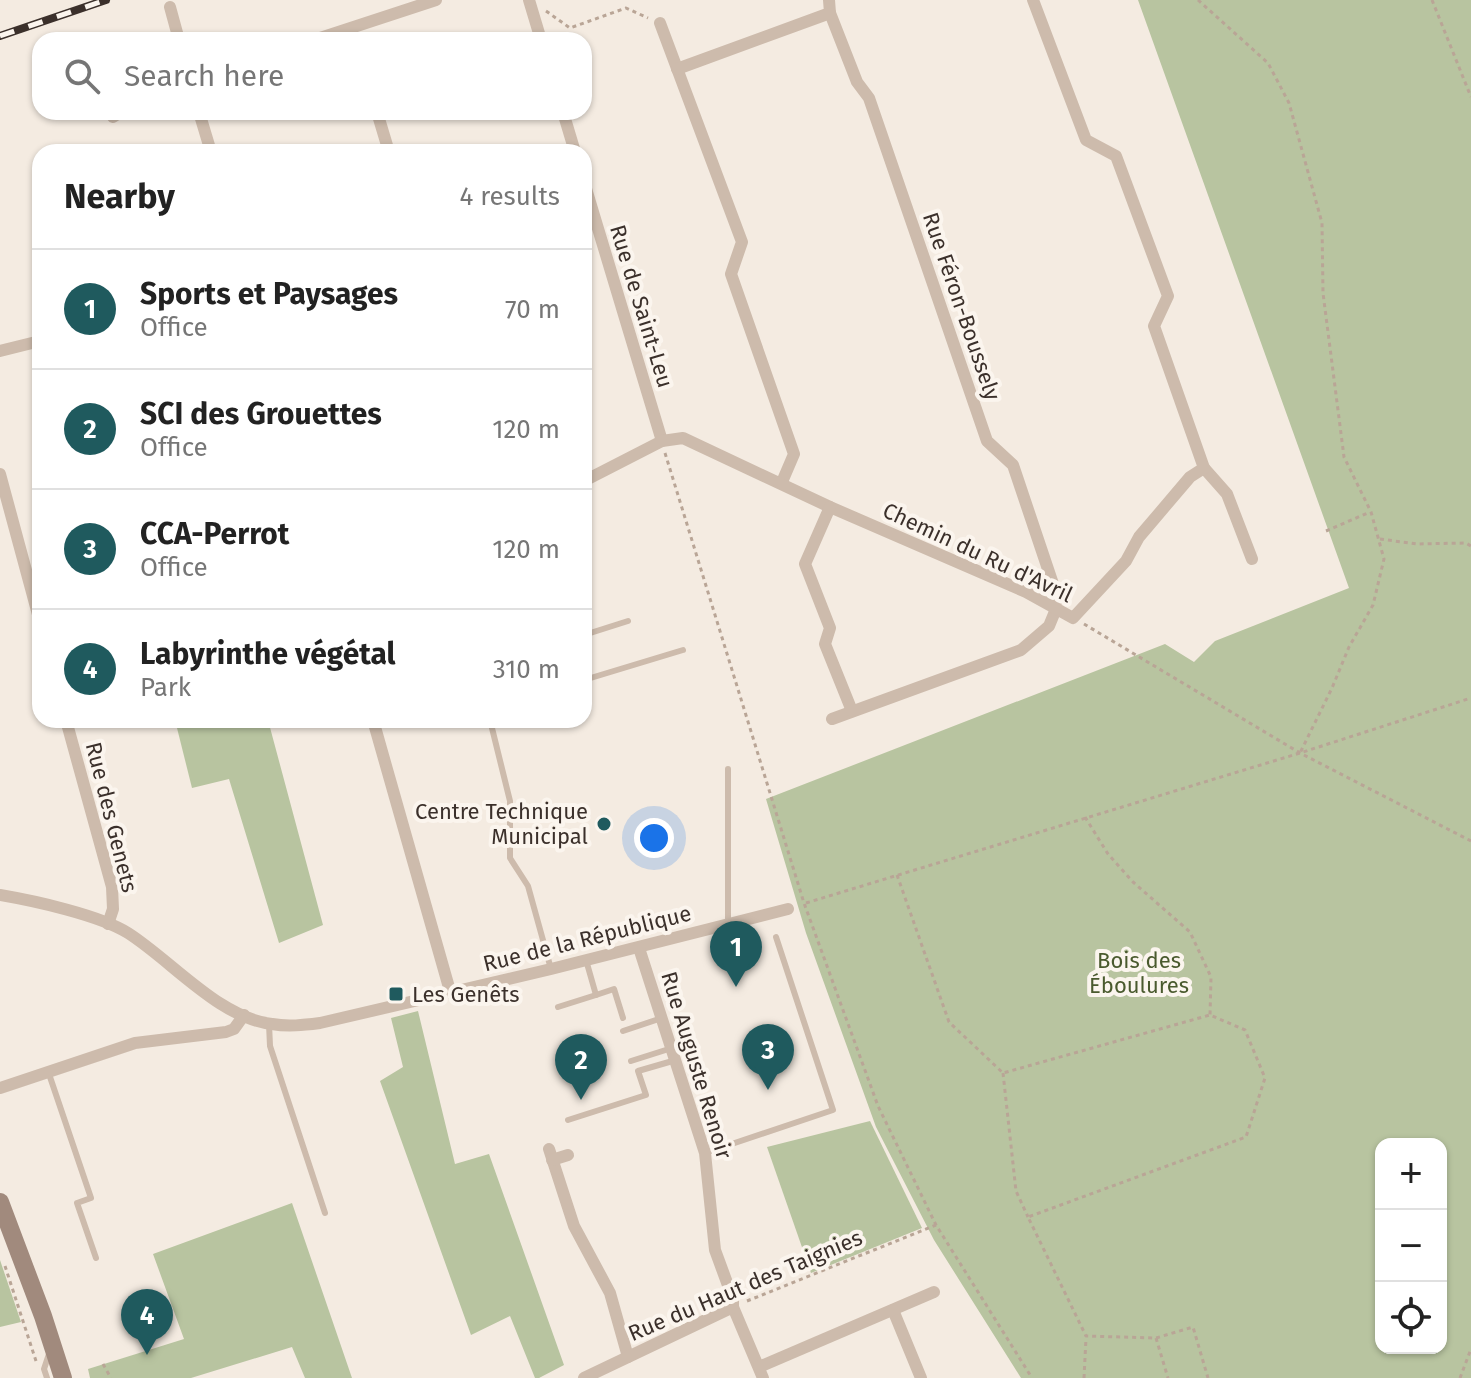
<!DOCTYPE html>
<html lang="en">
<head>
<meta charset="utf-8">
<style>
  :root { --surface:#fff; --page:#f2f2f2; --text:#222; --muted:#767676; --line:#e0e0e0; --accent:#1f5a5e }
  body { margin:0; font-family:"Fira Sans",sans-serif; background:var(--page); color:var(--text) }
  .controls { position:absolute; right:24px; bottom:24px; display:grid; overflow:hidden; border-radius:16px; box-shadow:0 2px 6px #0004 }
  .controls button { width:72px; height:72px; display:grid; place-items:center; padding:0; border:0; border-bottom:2px solid var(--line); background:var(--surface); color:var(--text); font:40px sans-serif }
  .you { position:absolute; left:654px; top:838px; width:28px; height:28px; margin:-20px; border:6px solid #fff; border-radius:50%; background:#1a73e8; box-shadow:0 0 0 12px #1a73e833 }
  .badge { display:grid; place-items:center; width:52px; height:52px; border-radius:50%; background:var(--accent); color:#fff; font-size:26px; font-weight:700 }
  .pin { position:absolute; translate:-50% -66px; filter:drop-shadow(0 2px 4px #0008) }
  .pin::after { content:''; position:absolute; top:42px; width:28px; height:24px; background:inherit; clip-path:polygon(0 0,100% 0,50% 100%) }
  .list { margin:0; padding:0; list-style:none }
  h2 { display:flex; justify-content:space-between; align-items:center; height:104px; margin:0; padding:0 32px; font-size:34px }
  h2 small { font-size:26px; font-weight:400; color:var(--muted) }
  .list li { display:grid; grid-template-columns:52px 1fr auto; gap:24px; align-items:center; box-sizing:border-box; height:120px; padding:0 32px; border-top:2px solid var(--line) }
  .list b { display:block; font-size:30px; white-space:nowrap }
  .list p { margin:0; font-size:26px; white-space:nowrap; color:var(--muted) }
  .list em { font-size:26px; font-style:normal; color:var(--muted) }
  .icon { flex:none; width:44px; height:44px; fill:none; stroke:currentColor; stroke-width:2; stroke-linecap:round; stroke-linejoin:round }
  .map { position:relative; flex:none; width:1471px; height:1378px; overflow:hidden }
  .search { position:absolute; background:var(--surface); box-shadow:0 2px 6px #0004; left:32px; top:32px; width:560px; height:88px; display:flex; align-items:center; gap:20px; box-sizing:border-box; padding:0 28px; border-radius:24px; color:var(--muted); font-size:30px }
  .panel { position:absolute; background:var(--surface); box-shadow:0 2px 6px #0004; left:32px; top:144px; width:560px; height:584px; border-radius:24px }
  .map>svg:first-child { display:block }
  .green { fill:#b8c4a0; fill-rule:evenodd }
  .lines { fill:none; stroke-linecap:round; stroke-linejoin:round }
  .path { stroke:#b9a596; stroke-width:3; stroke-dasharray:4 4; stroke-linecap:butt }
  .service { stroke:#cdbbac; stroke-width:6 }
  .minor { stroke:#cdbbac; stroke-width:12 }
  .secondary { stroke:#a18a7d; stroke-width:18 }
  .rail-casing { stroke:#3b302b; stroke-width:8 }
  .rail { stroke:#fbf5ee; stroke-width:5; stroke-dasharray:15; stroke-linecap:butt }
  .poi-dot { fill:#1f5a5e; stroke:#fbf5ee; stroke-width:3 }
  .labels { text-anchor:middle; stroke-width:8; stroke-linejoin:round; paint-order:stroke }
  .street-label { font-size:22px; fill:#3b302b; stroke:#fbf5ee }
  .poi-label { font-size:22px; fill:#3b302b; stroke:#fbf5ee; text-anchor:end }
  .park-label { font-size:22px; fill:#4a5a2e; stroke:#fbf5ee }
</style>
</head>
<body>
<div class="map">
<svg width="1471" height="1378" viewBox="0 0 1471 1378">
  <rect width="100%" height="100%" fill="#f4ebe1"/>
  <g class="green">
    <path d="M 1138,0 L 1471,0 L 1471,1378 L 1021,1378 L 934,1240 L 876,1127 L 806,933 L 766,799 L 1165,644 L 1194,662 L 1215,641 L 1349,588 ZM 1381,1144 L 1441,1144 L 1441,1348 L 1381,1348 Z"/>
    <polygon points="175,720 268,720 323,925 279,943 229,779 192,788"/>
    <polygon points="418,1011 455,1164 489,1154 564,1365 539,1378 535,1378 510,1316 471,1335 380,1081 403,1067 391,1018"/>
    <polygon points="870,1121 922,1228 811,1273 767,1147"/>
    <polygon points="292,1203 352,1378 305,1378 292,1347 191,1378 90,1378 88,1369 184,1339 153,1254"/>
    <polygon points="0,1260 21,1322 0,1327"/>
  </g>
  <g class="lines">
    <g class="path">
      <polyline points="1198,0 1268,63 1289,103 1322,223 1323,293 1344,457 1371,512 1384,559 1373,605 1349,647 1332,688 1300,753"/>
      <polyline points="1432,0 1471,97"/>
      <polyline points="546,11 570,28 626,8 648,18"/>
      <polyline points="665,453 804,903 878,1106 936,1225 1032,1378"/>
      <polyline points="1326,531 1370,512"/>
      <polyline points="1380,539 1417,544 1466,543 1471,546"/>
      <polyline points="1084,624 1300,753 1471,841"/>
      <polyline points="1085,817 1108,854 1133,882 1190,932 1211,977 1210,1015"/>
      <polyline points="897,875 949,1022 1003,1073 1210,1015 1245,1030 1265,1078 1246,1137 1028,1217 1086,1336 1156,1338 1193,1327 1208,1378"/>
      <polyline points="806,903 1300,753 1471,698"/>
      <polyline points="1003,1073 1016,1191 1028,1217"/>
      <polyline points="5,1266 36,1361"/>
      <polyline points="747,1301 936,1225"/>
      <polyline points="1156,1338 1168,1378"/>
      <polyline points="103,1364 111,1378"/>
      <polyline points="1084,1378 1086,1338"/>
      <polyline points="1460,1378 1471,1349"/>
    </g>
    <g class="service">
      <polyline points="584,635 628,621"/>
      <polyline points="584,680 683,650"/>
      <polyline points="490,720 510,801 510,858 528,886 551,969"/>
      <polyline points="728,769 728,924"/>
      <polyline points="586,960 596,995 614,989 623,1018"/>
      <polyline points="558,1007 596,995"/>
      <polyline points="269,1024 270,1046 325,1213"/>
      <polyline points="623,1031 662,1018"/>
      <polyline points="631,1061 672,1048"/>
      <polyline points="48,1071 91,1198 77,1203 96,1258"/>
      <polyline points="568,1120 646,1095 638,1071 676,1060"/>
      <polyline points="705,1153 833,1110 776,937"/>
      <polyline points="47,1378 44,1369 50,1351"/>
    </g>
    <g class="minor">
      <polyline points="529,0 541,40"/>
      <polyline points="170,7 179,40"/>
      <polyline points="830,13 857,82 869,98 987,441 1013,465 1053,584 1056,609 1049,626 1021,650 832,719"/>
      <polyline points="660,23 742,242 731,274 794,454 782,482"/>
      <polyline points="314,40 436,0"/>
      <polyline points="677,69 830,13 829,0"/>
      <polyline points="199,112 211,152"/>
      <polyline points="377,112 389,152"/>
      <polyline points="563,112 575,152"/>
      <polyline points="113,117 121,112"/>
      <polyline points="584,182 662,441"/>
      <polyline points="0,351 40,341"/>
      <polyline points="1204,468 1227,494 1252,559"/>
      <polyline points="0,474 40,622"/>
      <polyline points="584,481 662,441 683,438 830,507 1026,592 1073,618 1126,561 1139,537 1190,477 1204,468 1154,326 1168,296 1116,156 1086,140 1033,0"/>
      <polyline points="830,507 805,564 830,628 825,644 852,711"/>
      <polyline points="66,720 112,887 113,909 108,924"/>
      <polyline points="373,720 450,991"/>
      <path d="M 0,895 C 35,901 99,915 128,933 C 172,961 219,1018 272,1024 C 288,1027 304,1025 320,1023 L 551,969 L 788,909"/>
      <polyline points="639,948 705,1153 715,1250 733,1299 733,1307 763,1378"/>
      <polyline points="0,1088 135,1043 226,1032 234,1029 244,1015"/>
      <polyline points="549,1149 574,1226 610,1293 628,1357"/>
      <polyline points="552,1160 568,1155"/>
      <polyline points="893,1310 921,1378"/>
      <polyline points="759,1367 934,1292"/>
      <polyline points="584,1378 733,1307"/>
    </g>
    <polyline class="secondary" points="0,1202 43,1316 63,1378"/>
    <g class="rail-casing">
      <polyline id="rail" points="0,36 106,0"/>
    </g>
    <use href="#rail" class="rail"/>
  </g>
  <g class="poi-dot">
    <circle cx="604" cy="824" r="8"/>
    <rect x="388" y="986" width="16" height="16" rx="4"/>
  </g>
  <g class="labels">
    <g class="street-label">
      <text transform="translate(642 306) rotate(73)" y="8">Rue de Saint-Leu</text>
      <text transform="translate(962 306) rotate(71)" y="8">Rue Féron-Boussely</text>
      <text transform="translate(978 552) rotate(25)" y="8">Chemin du Ru d'Avril</text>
      <text transform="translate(112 817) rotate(76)" y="8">Rue des Genets</text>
      <text transform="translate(587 938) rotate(-14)" y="8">Rue de la République</text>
      <text transform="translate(697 1065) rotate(73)" y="8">Rue Auguste Renoir</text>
      <text transform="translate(745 1285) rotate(-23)" y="8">Rue du Haut des Taignies</text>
    </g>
    <g class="poi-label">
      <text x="588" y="819">Centre Technique<tspan x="588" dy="25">Municipal</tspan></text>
      <text x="412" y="1002" text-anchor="start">Les Genêts</text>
    </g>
    <g class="park-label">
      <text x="1139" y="968">Bois des<tspan x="1139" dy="25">Éboulures</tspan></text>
    </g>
  </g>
</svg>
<div class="controls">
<button>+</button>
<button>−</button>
<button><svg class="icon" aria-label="locate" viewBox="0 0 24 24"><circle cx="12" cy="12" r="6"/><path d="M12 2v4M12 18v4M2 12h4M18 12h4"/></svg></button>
</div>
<div class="you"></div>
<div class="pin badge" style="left:736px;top:987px">1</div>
<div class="pin badge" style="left:581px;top:1100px">2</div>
<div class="pin badge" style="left:768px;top:1090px">3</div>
<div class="pin badge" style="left:147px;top:1355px">4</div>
<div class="search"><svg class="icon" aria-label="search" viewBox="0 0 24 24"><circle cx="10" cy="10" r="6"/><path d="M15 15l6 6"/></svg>Search here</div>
<section class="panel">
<h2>Nearby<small>4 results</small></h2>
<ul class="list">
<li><span class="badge">1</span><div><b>Sports et Paysages</b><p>Office</p></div><em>70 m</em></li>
<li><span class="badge">2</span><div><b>SCI des Grouettes</b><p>Office</p></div><em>120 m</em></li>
<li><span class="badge">3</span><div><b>CCA-Perrot</b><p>Office</p></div><em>120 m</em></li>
<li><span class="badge">4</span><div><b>Labyrinthe végétal</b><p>Park</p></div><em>310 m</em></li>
</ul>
</section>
</div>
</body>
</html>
